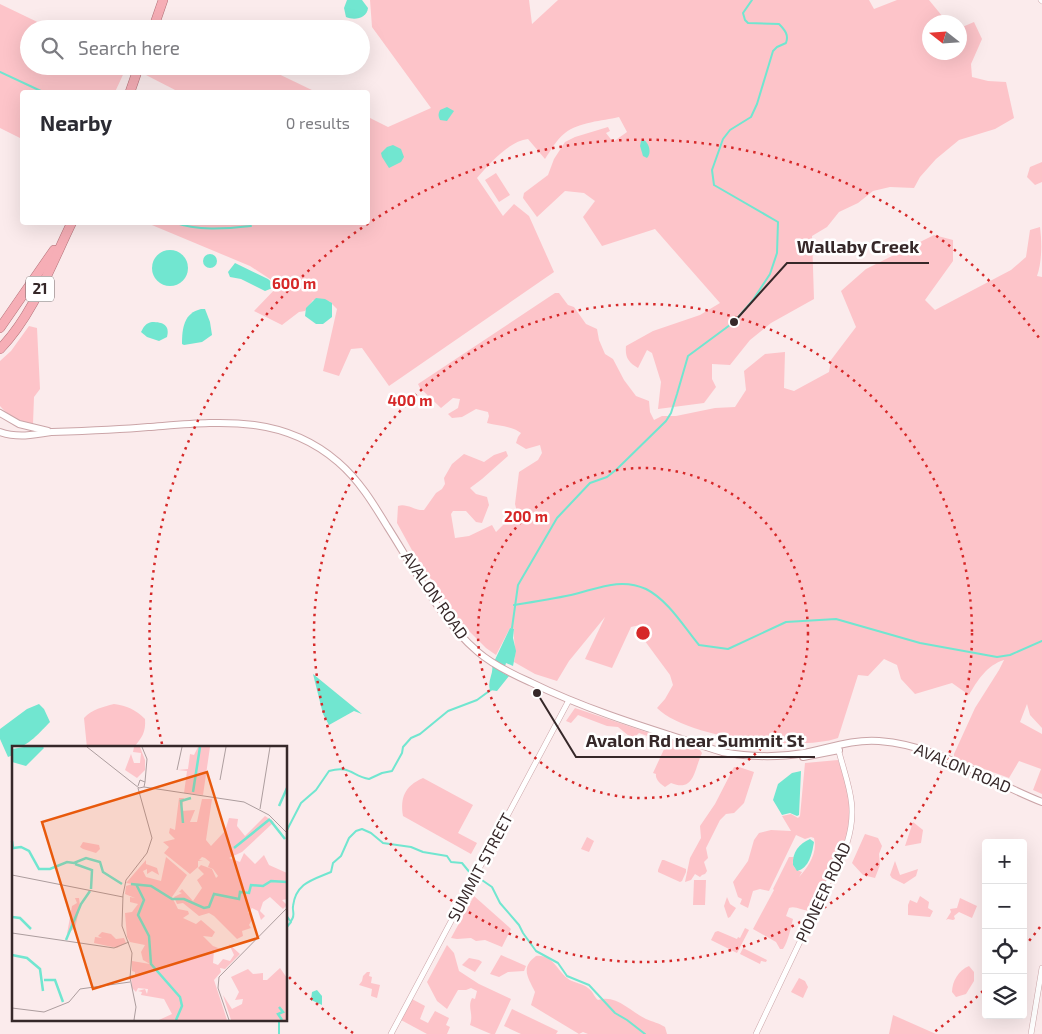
<!DOCTYPE html>
<html lang="en">
<head>
<meta charset="utf-8">
<style>
  :root { --surface:#fff; --page:#f7f7f7; --text:#2b2b33; --muted:#7c7c81; --line:#e1e1e2 }
  body { margin:0; font-family:"Exo 2",sans-serif; background:var(--page); color:var(--text) }
  .controls { position:absolute; right:15px; bottom:15px; display:grid; overflow:hidden; border-radius:5px; box-shadow:0 5px 20px #0002 }
  .controls button { width:45px; height:45px; display:grid; place-items:center; padding:0; border:0; border-bottom:1px solid var(--line); background:var(--surface); color:var(--text); font:25px sans-serif }
  .compass { position:absolute; left:922px; top:15px; width:45px; height:45px; border-radius:50%; background:var(--surface); box-shadow:0 5px 20px #0002; rotate:287deg }
  .list { margin:0; padding:0; list-style:none }
  h2 { display:flex; justify-content:space-between; align-items:center; height:65px; margin:0; padding:0 20px; font-size:21px }
  h2 small { font-size:16px; font-weight:400; color:var(--muted) }
  .icon { flex:none; width:28px; height:28px; fill:none; stroke:currentColor; stroke-width:2; stroke-linecap:round; stroke-linejoin:round }
  .map { position:relative; flex:none; width:1042px; height:1034px; overflow:hidden }
  .search { position:absolute; background:var(--surface); box-shadow:0 5px 20px #0002; left:20px; top:20px; width:350px; height:55px; display:flex; align-items:center; gap:12px; box-sizing:border-box; padding:0 18px; border-radius:28px; color:var(--muted); font-size:19px }
  .panel { position:absolute; background:var(--surface); box-shadow:0 5px 20px #0002; left:20px; top:90px; width:350px; height:135px; border-radius:5px }
  .map>svg:first-child { display:block }
  .green { fill:#fdc4c9 }
  .water { fill:#71e6d0 }
  .lines { fill:none; stroke-linecap:round; stroke-linejoin:round }
  .stream { stroke:#71e6d0; stroke-width:2 }
  .minor-casing { stroke:#cba5a8; stroke-width:6 }
  .tertiary-casing { stroke:#cba5a8; stroke-width:8 }
  .trunk-casing { stroke:#b27178; stroke-width:10 }
  .minor { stroke:#fff; stroke-width:5 }
  .tertiary { stroke:#fff; stroke-width:6 }
  .trunk { stroke:#f6aeb6; stroke-width:9 }
  .ring { fill:none; stroke:#d62828; stroke-width:2.5; stroke-dasharray:2.5 5 }
  .labels { text-anchor:middle; stroke-width:5; stroke-linejoin:round; paint-order:stroke }
  .shield { fill:#fff; stroke:#726869; stroke-width:1 }
  .shield-label { font-size:15px; font-weight:bold; fill:#362829 }
  .street-label { font-size:16px; fill:#362829; stroke:#fff }
  .inset-river { fill:none; stroke:#71e6d0; stroke-width:2.5 }
  .inset-road { fill:none; stroke:#ac9d9e; stroke-width:1 }
  .view { fill:#e8590c; fill-opacity:0.15; stroke:#e8590c; stroke-width:2.5 }
  .inset-edge { fill:none; stroke:#362829; stroke-width:2.5 }
  .centre { fill:#d62828; stroke:#fff; stroke-width:2.5 }
  .ring-label { font-size:15px; text-anchor:middle; font-weight:bold; fill:#d62828; stroke:#fff; stroke-width:5; stroke-linejoin:round; paint-order:stroke }
  .leader { fill:none; stroke:#362829; stroke-width:2 }
  .callout-dot { fill:#362829; stroke:#fff; stroke-width:2 }
  .callout-label { font-size:18px; text-anchor:middle; font-weight:bold; fill:#362829; stroke:#fff; stroke-width:5; stroke-linejoin:round; paint-order:stroke }
</style>
</head>
<body>
<div class="map">
<svg width="1042" height="1034" viewBox="0 0 1042 1034">
  <rect width="100%" height="100%" fill="#fbebec"/>
  <g class="green">
    <path d="M 370,0 L 529,0 L 532,24 L 558,0 L 869,0 L 874,9 L 897,0 L 929,0 L 947,22 L 930,22 L 930,52 L 960,52 L 960,28 L 974,22 L 982,39 L 971,64 L 972,77 L 988,81 L 1006,82 L 1014,118 L 995,129 L 959,140 L 936,159 L 920,177 L 914,188 L 890,187 L 873,191 L 858,203 L 839,212 L 827,227 L 812,236 L 814,299 L 771,323 L 750,340 L 730,365 L 712,364 L 712,379 L 716,387 L 704,403 L 658,409 L 661,382 L 652,353 L 647,350 L 638,368 C 628,362 625,357 626,346 L 653,331 L 700,315 L 720,303 L 655,229 L 602,246 L 583,217 L 595,201 L 584,193 L 565,191 L 537,217 L 523,198 L 524,193 L 548,175 L 554,159 L 565,142 L 575,137 L 608,127 L 610,131 L 606,133 L 613,142 L 627,132 L 619,117 C 602,121 579,122 565,133 C 556,140 551,150 545,159 L 528,139 C 509,141 489,164 477,178 L 503,216 L 514,204 L 529,216 L 554,272 L 389,386 L 362,348 L 351,349 L 339,376 L 323,371 L 337,309 L 329,301 L 313,300 L 305,311 L 299,312 L 282,325 L 254,311 L 279,285 L 250,266 L 147,223 L 368,222 L 368,117 L 388,127 L 431,108 L 372,27 Z"/>
    <polygon points="0,4 52,29 29,29 29,66 127,66 115,92 22,92 22,139 0,128"/>
    <polygon points="150,66 262,66 316,92 179,92 146,75"/>
    <polygon points="1042,162 1042,182 1035,185 1027,177 1030,167"/>
    <polygon points="496,173 510,195 499,202 485,180"/>
    <path d="M 1040,227 C 1042,243 1042,262 1037,276 L 1042,277 L 1042,728 L 1030,715 L 1027,704 L 1020,722 L 1042,734 L 1042,794 L 1033,790 L 1041,769 L 1019,761 L 1009,778 L 954,758 L 954,754 L 975,708 L 999,670 L 1004,660 C 987,665 977,681 969,695 L 952,683 L 915,694 L 901,679 L 897,665 L 884,659 L 868,676 L 858,675 L 838,738 C 798,752 687,738 657,708 L 665,699 L 673,685 L 670,675 L 639,633 L 640,625 L 631,627 L 612,668 L 585,659 L 605,617 L 569,661 L 557,681 L 535,674 L 514,662 C 517,649 513,642 514,629 L 510,628 L 496,655 L 486,648 L 459,621 L 413,552 L 397,523 L 398,506 C 407,503 415,511 424,510 L 436,493 L 442,489 L 445,484 L 444,478 L 452,464 L 464,454 L 484,462 L 494,455 L 506,451 L 508,456 L 482,479 L 470,488 L 476,494 L 487,497 L 489,505 L 482,523 L 476,522 L 466,511 L 453,511 L 451,514 L 455,538 L 469,536 L 492,525 L 496,532 L 506,522 L 512,522 L 518,516 L 515,504 L 519,472 L 538,460 L 542,453 L 540,445 L 526,449 L 516,443 L 518,437 L 521,433 C 513,426 498,426 487,423 L 489,416 L 488,412 L 476,409 L 462,417 L 452,418 L 448,414 L 458,408 L 460,399 L 453,398 L 441,408 L 420,388 L 418,384 L 555,293 L 559,293 L 568,305 L 574,307 L 586,324 L 597,329 L 599,340 L 605,354 L 613,359 L 624,380 L 636,396 L 649,401 L 650,412 L 654,420 L 662,416 L 676,416 L 715,408 L 735,407 L 746,390 L 744,371 L 765,354 L 785,352 L 784,388 L 794,391 L 829,372 L 831,360 L 856,327 L 841,291 L 866,269 L 934,235 L 953,240 L 953,261 L 925,300 L 935,310 L 1011,270 L 1026,257 L 1030,230 Z"/>
    <path d="M 29,326 L 37,328 L 40,389 L 34,397 L 33,424 C 20,421 9,417 0,406 L 0,361 L 11,351 Z"/>
    <path d="M 114,704 C 127,706 135,709 145,719 C 146,732 142,738 133,748 L 87,748 L 84,718 C 92,709 103,707 114,704 Z"/>
    <path d="M 575,708 L 700,750 L 702,753 C 694,769 695,793 671,783 L 665,787 C 660,784 655,779 656,774 L 653,773 L 666,745 L 655,748 L 653,746 L 656,741 L 653,738 L 639,733 L 635,737 L 629,736 L 618,727 L 607,726 L 578,715 L 571,723 L 566,721 Z"/>
    <path d="M 838,760 L 847,786 L 851,810 L 851,823 L 844,842 L 812,910 C 804,913 797,905 789,908 L 786,916 L 793,919 C 791,927 788,942 783,949 L 780,949 L 776,942 L 753,929 L 774,890 L 773,889 L 789,857 L 794,857 C 791,865 794,869 802,872 L 799,877 C 808,867 818,853 814,838 L 811,837 L 805,839 L 796,835 L 769,891 L 760,889 L 753,891 L 748,908 L 740,904 L 742,899 L 738,897 L 733,882 L 748,861 L 754,840 L 759,833 L 771,830 L 791,831 L 782,816 L 791,814 L 798,818 L 800,816 L 805,763 Z"/>
    <polygon points="734,767 739,767 754,772 744,803 734,813 726,814 720,820 706,848 708,858 704,862 707,871 705,874 702,875 700,877 695,874 691,880 685,882 690,858 701,838 700,826 715,804"/>
    <path d="M 423,778 L 473,805 L 458,833 L 477,843 L 471,854 L 403,816 C 400,797 405,786 423,778 Z"/>
    <polygon points="913,822 923,830 921,843 905,846"/>
    <polygon points="865,834 878,838 882,846 879,854 880,865 875,878 863,875 852,863"/>
    <polygon points="587,837 594,841 589,852 581,849"/>
    <polygon points="662,860 664,860 686,869 686,872 682,881 680,882 658,872 658,870"/>
    <polygon points="895,861 900,875 918,869 916,876 904,884 892,878 890,875"/>
    <polygon points="694,880 706,880 705,905 693,905"/>
    <polygon points="474,896 511,929 502,947 485,940 476,941 471,938 457,939 451,938"/>
    <polygon points="920,896 929,902 928,908 933,911 930,917 908,915 908,905 910,900 917,903"/>
    <polygon points="727,897 730,904 736,908 730,917 728,918 724,906"/>
    <polygon points="960,898 977,906 972,918 959,912 954,916 955,919 953,920 948,919 946,920 951,912 950,909 957,908"/>
    <polygon points="745,928 749,930 737,953 711,940 715,932 718,931 737,939 738,937 740,938"/>
    <path d="M 447,945 L 454,953 L 459,971 L 479,984 L 511,999 L 495,1034 L 491,1034 L 470,1025 C 474,1013 467,1008 472,998 L 475,999 L 477,991 L 471,988 L 466,990 L 458,990 L 447,1009 L 437,1001 L 427,982 Z"/>
    <polygon points="743,948 767,960 766,962 761,961 760,964 740,954"/>
    <polygon points="501,955 526,966 524,971 508,972 499,977 490,974"/>
    <path d="M 536,956 C 552,954 557,970 567,978 C 573,983 582,983 588,988 C 593,991 594,997 598,1000 C 616,994 631,1012 646,1019 C 653,1022 659,1023 665,1027 L 667,1034 L 588,1034 L 583,1032 L 579,1034 L 531,1005 L 535,992 C 528,977 520,968 536,956 Z"/>
    <polygon points="469,958 479,960 482,962 475,972 462,965"/>
    <path d="M 969,966 L 974,972 L 974,981 L 966,994 L 956,997 L 952,992 C 952,981 959,970 969,966 Z"/>
    <polygon points="367,972 370,972 369,976 372,977 371,983 380,985 377,998 371,996 372,989 359,985 362,981 363,976"/>
    <polygon points="799,978 805,981 808,987 803,998 791,992"/>
    <polygon points="412,999 425,1006 420,1019 428,1023 435,1011 449,1018 446,1025 450,1027 447,1034 427,1034 401,1020"/>
    <polygon points="512,1009 558,1031 556,1034 521,1034 504,1026"/>
    <polygon points="893,1015 936,1034 889,1034"/>
  </g>
  <g class="water">
    <path d="M 347,0 L 362,0 L 368,8 C 367,18 355,21 346,17 L 344,8 Z"/>
    <path d="M 447,107 L 454,111 L 447,121 L 440,120 C 438,116 438,114 440,110 Z"/>
    <path d="M 644,140 C 649,143 652,153 647,158 L 643,156 L 640,146 L 641,141 Z"/>
    <polygon points="393,145 401,149 404,157 401,162 389,168 382,157 381,153 387,147"/>
    <circle cx="170" cy="268" r="18"/>
    <circle cx="210" cy="261" r="7"/>
    <polygon points="235,263 268,279 275,285 275,287 265,291 241,279 230,277 228,272"/>
    <polygon points="316,298 325,299 332,303 332,317 323,324 316,324 305,316 306,308"/>
    <path d="M 201,309 L 205,309 L 210,322 L 212,335 L 202,342 L 184,345 L 182,344 C 182,328 184,313 201,309 Z"/>
    <path d="M 152,322 C 163,322 170,325 167,337 L 159,341 L 147,337 L 141,332 C 144,326 146,323 152,322 Z"/>
    <path d="M 510,628 L 514,629 L 513,638 L 516,651 L 513,666 L 506,663 L 503,673 L 509,676 L 497,691 L 490,690 C 487,681 494,673 492,666 Z"/>
    <polygon points="313,674 362,714 354,711 329,725 323,714"/>
    <path d="M 39,704 L 44,709 L 50,722 C 41,731 27,748 14,748 L 13,755 L 8,757 L 0,739 L 0,729 L 27,709 Z"/>
    <polygon points="801,771 799,815 797,816 790,813 782,815 773,800 778,784 792,773"/>
    <path d="M 810,839 L 814,842 C 812,854 809,868 797,871 L 793,865 C 792,852 799,844 810,839 Z"/>
    <polygon points="317,990 322,996 322,1005 311,1000 312,992"/>
  </g>
  <g class="lines">
    <g class="stream">
      <polyline points="0,72 43,92"/>
      <path d="M 173,222 C 198,231 224,229 251,226"/>
      <path d="M 514,605 C 533,602 552,599 571,595 C 597,589 620,577 646,589 C 668,600 684,627 699,645 L 728,649 L 786,622 L 836,619 L 920,643 L 997,657 L 1010,655 L 1042,641"/>
      <path d="M 512,628 L 518,585 L 557,518 L 590,483 L 607,477 L 617,469 L 666,421 L 671,413 L 677,394 L 688,356 L 734,322 L 753,300 L 770,274 L 777,253 L 778,222 L 714,185 L 712,170 L 723,139 L 730,130 L 751,117 L 757,104 L 773,51 L 777,47 L 786,43 C 789,35 785,30 779,24 L 748,23 L 745,20 L 743,13 L 752,0"/>
      <path d="M 286,832 L 301,803 L 316,790 L 329,771 C 350,765 352,776 369,779 L 382,773 L 392,771 L 402,753 L 403,747 L 411,738 L 420,734 L 448,711 L 477,700 L 492,689"/>
      <polyline points="479,878 492,887 500,903 519,925 523,933 536,951 558,963 567,976 589,985 615,1013 627,1020 645,1034"/>
      <polyline points="286,915 291,922 286,928"/>
      <path d="M 291,921 C 296,915 292,912 293,906 C 296,883 312,880 331,872 L 333,863 L 341,856 L 349,838 L 356,831 L 362,829 L 371,833 L 383,843 L 411,847 L 423,852 L 447,856 L 451,862 L 462,863 L 471,874"/>
      <polyline points="279,1020 279,1034"/>
    </g>
    <g class="minor-casing">
      <g id="minor">
        <polyline points="1041,0 1042,1"/>
        <polyline points="391,1034 569,700"/>
        <path d="M 756,1034 L 847,843 C 859,805 847,784 838,748"/>
        <polyline points="1031,1034 1042,968"/>
      </g>
    </g>
    <g class="tertiary-casing">
      <g id="tertiary">
        <polyline points="0,413 19,424 48,431"/>
        <path d="M 0,432 C 17,438 34,435 52,432 C 84,431 116,430 148,427 C 217,422 281,413 338,462 C 359,480 373,503 387,526 C 412,565 442,622 478,652 C 493,665 512,674 530,682 C 591,712 657,731 722,752 C 750,757 776,758 804,753 C 829,748 853,739 879,741 C 938,745 988,781 1042,802"/>
        <polyline points="803,757 839,750"/>
      </g>
    </g>
    <g class="trunk-casing">
      <g id="trunk">
        <polyline points="153,29 163,0"/>
        <polyline points="130,92 139,66"/>
        <polyline points="0,328 54,250"/>
        <path d="M 0,349 C 33,315 51,265 72,222"/>
      </g>
    </g>
    <use href="#minor" class="minor"/>
    <use href="#tertiary" class="tertiary"/>
    <use href="#trunk" class="trunk"/>
  </g>
  <g class="ring">
    <circle cx="643" cy="633" r="165"/>
    <circle cx="643" cy="633" r="329"/>
    <path d="M1040 927A494 494 0 0 1 1024 947M983 991A494 494 0 0 1 933 1033M353 1033A494 494 0 0 1 288 976M162 744A494 494 0 0 1 1040 339"/>
  </g>
  <g class="labels">
    <rect class="shield" x="26" y="276.5" width="28" height="25" rx="4"/>
    <g class="shield-label">
      <text x="40" y="294">21</text>
    </g>
    <g class="street-label">
      <text transform="translate(435 595) rotate(55)" y="6">AVALON ROAD</text>
      <text transform="translate(963 768) rotate(23)" y="6">AVALON ROAD</text>
      <text transform="translate(480 867) rotate(-62)" y="6">SUMMIT STREET</text>
      <text transform="translate(823 892) rotate(-65)" y="6">PIONEER ROAD</text>
    </g>
  </g>
  <g transform="translate(12 746)">
    <rect width="275" height="275" fill="#fbebec"/>
    <path d="M 122,1 L 128,1 L 133,14 L 133,24 L 125,32 L 113,24 L 119,8 L 122,17 L 128,17 L 129,7 L 121,6 ZM 186,1 L 198,1 L 191,49 L 172,47 L 175,25 L 166,24 L 176,23 L 178,8 L 182,9 ZM 167,52 L 172,52 L 169,65 L 183,64 L 178,76 L 185,76 L 190,53 L 200,53 L 194,94 L 199,100 L 213,85 L 217,72 L 226,73 L 225,80 L 233,90 L 253,70 L 262,76 L 230,106 L 217,112 L 228,116 L 232,107 L 243,118 L 252,109 L 257,119 L 275,127 L 275,153 L 270,154 L 275,159 L 271,163 L 258,151 L 251,156 L 248,165 L 253,170 L 249,174 L 246,165 L 240,162 L 236,166 L 241,172 L 237,179 L 239,182 L 230,185 L 231,190 L 225,193 L 202,170 L 197,167 L 187,170 L 171,157 L 165,158 L 162,151 L 170,147 L 167,146 L 170,143 L 181,155 L 190,142 L 185,134 L 192,128 L 186,122 L 189,119 L 200,123 L 204,132 L 206,130 L 201,123 L 196,121 L 198,116 L 193,112 L 190,111 L 187,114 L 191,114 L 186,115 L 186,121 L 178,128 L 152,107 L 157,101 L 151,96 L 163,93 L 157,87 L 158,82 L 163,84 ZM 71,96 L 87,99 L 88,103 L 84,107 L 71,103 L 68,101 ZM 154,111 L 175,129 L 160,151 L 166,163 L 176,165 L 177,168 L 171,172 L 184,178 L 189,174 L 203,186 L 200,191 L 191,190 L 201,200 L 209,203 L 202,205 L 201,217 L 206,219 L 211,213 L 218,215 L 222,209 L 217,198 L 228,208 L 213,223 L 208,222 L 209,226 L 202,234 L 215,274 L 147,274 L 160,268 L 152,253 L 129,249 L 130,246 L 126,245 L 133,243 L 135,248 L 136,243 L 126,242 L 124,246 L 120,242 L 119,229 L 123,229 L 123,226 L 120,225 L 120,215 L 138,218 L 131,214 L 129,206 L 133,199 L 118,196 L 115,191 L 113,167 L 120,166 L 126,158 L 118,156 L 118,151 L 123,152 L 113,148 L 114,140 L 120,138 L 114,137 L 134,114 L 134,118 L 145,122 L 147,129 L 140,125 L 135,128 L 135,123 L 131,125 L 134,131 L 149,135 ZM 63,152 L 67,152 L 68,160 L 63,182 L 55,188 L 60,160 L 65,157 ZM 90,186 L 99,188 L 104,193 L 112,192 L 114,197 L 105,202 L 82,197 L 83,191 L 90,192 L 86,190 ZM 268,222 L 275,232 L 275,274 L 219,274 L 211,249 L 220,263 L 230,258 L 231,253 L 223,254 L 227,246 L 219,231 L 236,223 L 241,228 L 251,227 L 251,234 L 255,234 Z" fill="#fdc4c9"/>
    <path d="M 12,1 L 31,1 L 32,2 L 14,20 L 0,16 L 0,3 Z" fill="#71e6d0"/>
    <path class="inset-river" d="M 181,46 L 188,1M 267,60 L 275,42M 258,74 L 273,93M 171,77 L 169,55 L 179,52M 0,95 L 1,102 L 9,101 L 17,105 L 27,123 L 38,123 L 55,116 L 62,117 L 74,112 L 88,116 L 91,126 L 110,138M 222,102 L 258,73M 63,118 L 80,124 L 79,143M 119,138 L 139,140 L 160,153 L 172,153 L 192,162 L 197,161 L 202,148 L 227,153 L 228,146 L 237,147 L 239,139 L 251,140 L 259,135 L 275,136M 124,138 L 132,154 L 126,169 L 137,190 L 139,218 L 168,251 L 170,260 L 164,274M 0,171 L 8,172 L 19,183M 54,194 L 69,158 L 78,145M 0,209 L 15,212 L 28,223 L 31,245M 32,234 L 43,234 L 51,256M 267,261 L 271,266 L 266,268 L 270,274"/>
    <path class="inset-road" d="M 75,1 L 127,42 L 132,41 L 133,36 L 128,34 L 126,40M 130,1 L 135,13 L 133,36M 165,24 L 170,1M 208,34 L 214,1M 132,41 L 232,56 L 257,69 L 275,87M 248,63 L 258,1M 0,129 L 111,151M 0,187 L 102,202 L 117,196M 0,262 L 32,266 L 57,256 L 68,243 L 118,236M 122,274 L 124,261 L 118,232 L 120,207 L 110,180 L 111,149 L 114,134 L 135,107 L 140,92 L 126,42M 217,274 L 206,242 L 207,231 L 275,162"/>
    <path class="view" d="M 195,26 L 246,192 L 81,243 L 30,76 Z"/>
    <rect width="275" height="275" class="inset-edge"/>
  </g>
  <circle cx="643" cy="633" r="8" class="centre"/>
  <g class="ring-label">
    <text x="294" y="289">600 m</text>
    <text x="410" y="406">400 m</text>
    <text x="526" y="522">200 m</text>
  </g>
  <path class="leader" d="M734 322L787 263H929M537 693L576 757H815"/>
  <g class="callout-dot">
    <circle cx="734" cy="322" r="5"/>
    <circle cx="537" cy="693" r="5"/>
  </g>
  <g class="callout-label">
    <text x="858" y="253">Wallaby Creek</text>
    <text x="695" y="747">Avalon Rd near Summit St</text>
  </g>
</svg>
<div class="controls">
<button>+</button>
<button>−</button>
<button><svg class="icon" aria-label="locate" viewBox="0 0 24 24"><circle cx="12" cy="12" r="6"/><path d="M12 2v4M12 18v4M2 12h4M18 12h4"/></svg></button>
<button><svg class="icon" aria-label="layers" viewBox="0 0 24 24"><path d="M12 4l9 5-9 5-9-5zM3 14l9 5 9-5"/></svg></button>
</div>
<svg class="compass" viewBox="-18 -18 36 36"><path d="M0-13l5 13h-10z" fill="#e53935"/><path d="M0 13l5-13h-10z" fill="#7c7c81"/></svg>
<div class="search"><svg class="icon" aria-label="search" viewBox="0 0 24 24"><circle cx="10" cy="10" r="6"/><path d="M15 15l6 6"/></svg>Search here</div>
<section class="panel">
<h2>Nearby<small>0 results</small></h2>
<ul class="list">
</ul>
</section>
</div>
</body>
</html>
